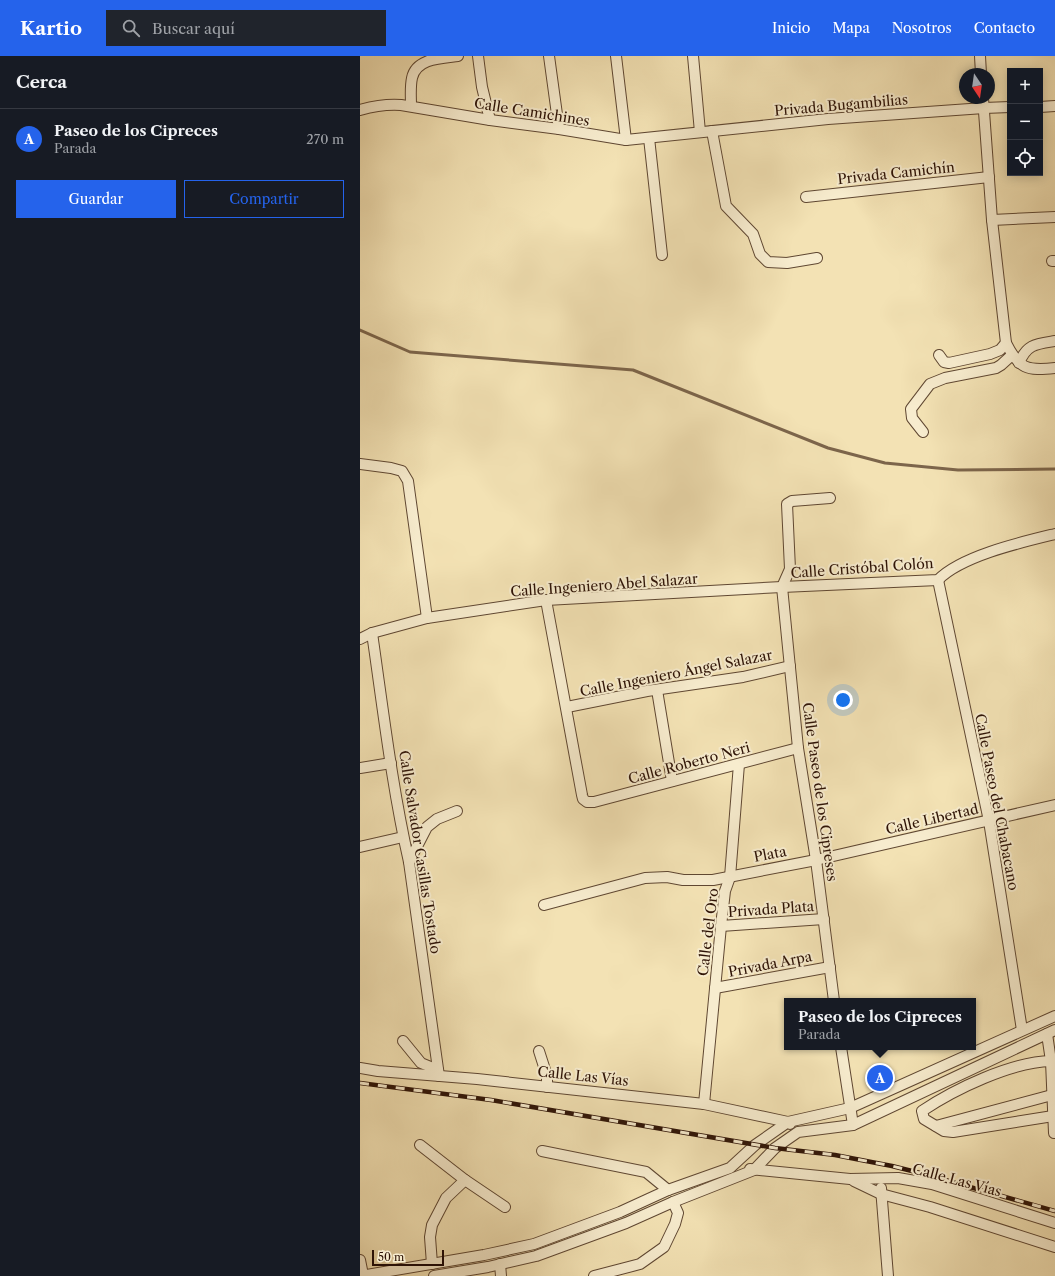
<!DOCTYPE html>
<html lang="es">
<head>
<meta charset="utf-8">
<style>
  :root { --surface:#171b24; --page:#20242c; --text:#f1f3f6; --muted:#9ea1a6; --line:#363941; --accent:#2563eb }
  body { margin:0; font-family:"Libre Caslon Text",serif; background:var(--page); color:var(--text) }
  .controls { position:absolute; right:12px; top:12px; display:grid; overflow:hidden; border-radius:0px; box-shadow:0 2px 10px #0003 }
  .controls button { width:36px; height:36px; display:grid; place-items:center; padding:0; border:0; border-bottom:1px solid var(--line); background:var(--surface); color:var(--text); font:20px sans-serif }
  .compass { position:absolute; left:599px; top:12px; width:36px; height:36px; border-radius:50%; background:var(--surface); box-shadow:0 2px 10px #0003; rotate:167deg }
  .scale { position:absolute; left:12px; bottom:10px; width:72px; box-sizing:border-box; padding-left:4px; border:2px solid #2e1306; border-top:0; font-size:11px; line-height:14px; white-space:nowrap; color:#2e1306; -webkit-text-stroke:3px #f7ecce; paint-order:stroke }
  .you { position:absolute; left:483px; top:644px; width:14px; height:14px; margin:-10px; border:3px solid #fff; border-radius:50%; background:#1a73e8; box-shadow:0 0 0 6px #1a73e833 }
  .badge { display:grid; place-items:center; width:26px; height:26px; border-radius:50%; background:var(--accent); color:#fff; font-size:13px; font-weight:700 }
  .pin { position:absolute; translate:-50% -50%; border:2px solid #fff; box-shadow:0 1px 4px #0006 }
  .popup { position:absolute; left:424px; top:942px; width:192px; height:52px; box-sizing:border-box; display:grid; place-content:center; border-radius:0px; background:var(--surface); filter:drop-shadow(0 1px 3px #0005); font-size:13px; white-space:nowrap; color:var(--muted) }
  .popup b { font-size:15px; color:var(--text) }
  .popup::after { content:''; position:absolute; left:50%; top:100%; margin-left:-8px; border:8px solid transparent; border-top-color:var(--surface) }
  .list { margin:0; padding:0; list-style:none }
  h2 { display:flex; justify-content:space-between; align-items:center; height:52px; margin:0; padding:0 16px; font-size:17px }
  h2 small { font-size:13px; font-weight:400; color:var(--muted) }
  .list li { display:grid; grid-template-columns:26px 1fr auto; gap:12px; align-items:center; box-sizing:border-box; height:60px; padding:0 16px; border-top:1px solid var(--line) }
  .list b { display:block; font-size:15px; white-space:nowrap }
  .list p { margin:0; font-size:13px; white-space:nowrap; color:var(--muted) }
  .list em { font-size:13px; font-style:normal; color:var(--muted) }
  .actions { display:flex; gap:8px; padding:12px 16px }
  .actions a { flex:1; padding:9px 0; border:1px solid var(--accent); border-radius:0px; text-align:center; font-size:14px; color:var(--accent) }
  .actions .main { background:var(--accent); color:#fff }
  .icon { flex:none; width:22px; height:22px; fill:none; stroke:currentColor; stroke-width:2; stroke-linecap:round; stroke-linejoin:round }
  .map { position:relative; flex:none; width:695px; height:1220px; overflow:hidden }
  header { display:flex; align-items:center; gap:24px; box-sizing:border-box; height:56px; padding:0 20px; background:var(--accent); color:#fff }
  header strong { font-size:19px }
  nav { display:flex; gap:22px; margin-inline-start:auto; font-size:14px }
  .search { width:280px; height:36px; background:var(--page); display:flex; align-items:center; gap:10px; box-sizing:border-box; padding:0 14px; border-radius:0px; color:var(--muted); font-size:15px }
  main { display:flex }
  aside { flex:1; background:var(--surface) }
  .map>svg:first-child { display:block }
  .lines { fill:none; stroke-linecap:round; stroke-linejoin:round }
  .stream { stroke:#7c654b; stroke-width:3 }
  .minor-casing { stroke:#5f4732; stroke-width:12 }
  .minor { stroke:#f7ecce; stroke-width:10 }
  .rail-casing { stroke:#2e1306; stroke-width:4.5 }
  .rail { stroke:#f7ecce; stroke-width:3; stroke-dasharray:9; stroke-linecap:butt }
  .labels { text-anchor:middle; stroke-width:4; stroke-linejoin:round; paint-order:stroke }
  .street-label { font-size:14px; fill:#2e1306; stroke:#f7ecce }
</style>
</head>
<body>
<header>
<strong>Kartio</strong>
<div class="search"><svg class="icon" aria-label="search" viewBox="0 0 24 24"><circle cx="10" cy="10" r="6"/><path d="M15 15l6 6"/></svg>Buscar aquí</div>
<nav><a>Inicio</a><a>Mapa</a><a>Nosotros</a><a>Contacto</a></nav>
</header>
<main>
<aside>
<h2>Cerca<small></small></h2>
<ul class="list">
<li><span class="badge">A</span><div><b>Paseo de los Cipreces</b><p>Parada</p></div><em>270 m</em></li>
</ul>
<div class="actions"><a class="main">Guardar</a><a>Compartir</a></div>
</aside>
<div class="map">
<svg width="695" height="1220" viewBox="0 0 695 1220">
  <rect width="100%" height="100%" fill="#f3e2b4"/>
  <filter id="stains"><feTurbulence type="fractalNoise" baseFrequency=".005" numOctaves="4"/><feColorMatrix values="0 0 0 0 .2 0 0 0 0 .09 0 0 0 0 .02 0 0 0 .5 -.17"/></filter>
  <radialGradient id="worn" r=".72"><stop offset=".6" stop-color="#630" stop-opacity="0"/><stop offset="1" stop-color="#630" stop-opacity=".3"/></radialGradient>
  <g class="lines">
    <polyline class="stream" points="0,274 50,296 273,314 468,392 525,407 598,414 695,413"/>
    <g class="minor-casing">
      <g id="minor">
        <polyline points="118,0 122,31 130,64"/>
        <polyline points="189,0 199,73"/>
        <polyline points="256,0 266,84"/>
        <polyline points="333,0 340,76"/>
        <polyline points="620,0 621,18"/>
        <path d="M 623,42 L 632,164 L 646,287 C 659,313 667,315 695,312"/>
        <path d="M 51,50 C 51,41 50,31 52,22 C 56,2 82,2 98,0"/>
        <polyline points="680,51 695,50"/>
        <path d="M 0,54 C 14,50 27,48 41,49 L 130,64 L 199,73 L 266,84 L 468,63 L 624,52 L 650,51"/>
        <polyline points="352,75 366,150 393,178 400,198 408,206 427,207 457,202"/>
        <polyline points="289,82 302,199"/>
        <polyline points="446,141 629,121"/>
        <polyline points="632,164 695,161"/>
        <polyline points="692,205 695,205"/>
        <polyline points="579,299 584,306 589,307 630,298 640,294 646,287"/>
        <path d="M 659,307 C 667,288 676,288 695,285"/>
        <polyline points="563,376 552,362 551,353 570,328 585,322 636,312 641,309 652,299"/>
        <polyline points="0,408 31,412 42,415 48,425 67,562"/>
        <polyline points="578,524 629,765 662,974"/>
        <polyline points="422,531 438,692 456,804 474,945"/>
        <polyline points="422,531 430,513 427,448 432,445 470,442"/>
        <polyline points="186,544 222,739 223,743 227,746 234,746 438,692"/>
        <path d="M 12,577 C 23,653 32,731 49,806 L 79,1020"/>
        <path d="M 0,583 L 12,577 L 67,562 L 186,544 L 422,531 L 578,524 C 601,500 662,486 695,478"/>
        <polyline points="297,634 312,725"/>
        <polyline points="207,651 287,635 383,621 430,610"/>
        <polyline points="0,712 31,707"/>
        <polyline points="0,791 43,781"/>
        <polyline points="49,806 67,771 77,763 97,755"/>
        <polyline points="184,849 285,822 307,821 323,824 353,824 456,804 695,749"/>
        <polyline points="361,870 464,863"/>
        <polyline points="355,932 470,911"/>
        <polyline points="687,978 691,1005 694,1077"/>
        <polyline points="43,985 61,1007 78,1014"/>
        <polyline points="481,991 493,1069"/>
        <polyline points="179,995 187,1020 187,1031"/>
        <path d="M 691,1005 C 651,1006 595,1033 562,1055 L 564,1063 L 584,1075 L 593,1076 L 693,1060"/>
        <polyline points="0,1012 18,1015 117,1023 344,1048 428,1066 430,1068"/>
        <polyline points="344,1048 361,870 365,835 370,821 379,708"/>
        <polyline points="576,1070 692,1039"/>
        <polyline points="60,1089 105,1124 145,1151"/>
        <polyline points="182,1095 286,1116 308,1134"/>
        <polyline points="390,1113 490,1123 538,1122 572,1128 695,1167"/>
        <polyline points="494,1125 521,1138 570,1151 695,1191"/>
        <polyline points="521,1132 528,1220"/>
        <polyline points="0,1204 3,1219"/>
        <polyline points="72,1208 70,1181 72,1169 86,1142 105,1124"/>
        <polyline points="140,1208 141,1220"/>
        <polyline points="0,1220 124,1199 174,1188 260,1156 308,1134 370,1112 395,1089 428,1066 490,1052 695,960"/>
        <polyline points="74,1220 128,1211 176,1200 266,1167 313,1146 394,1114 415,1092 438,1076 493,1069 695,974"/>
        <polyline points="234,1220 280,1208 304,1191 315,1168 318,1157 313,1146"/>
      </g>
    </g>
    <use href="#minor" class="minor"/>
    <g class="rail-casing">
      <polyline id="rail" points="0,1027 131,1044 415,1092 475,1099 532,1110 564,1118 695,1155"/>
    </g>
    <use href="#rail" class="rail"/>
  </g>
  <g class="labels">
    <g class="street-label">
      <text transform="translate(481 49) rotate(-5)" y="5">Privada Bugambilias</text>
      <text transform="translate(172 56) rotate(9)" y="5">Calle Camichines</text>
      <text transform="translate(536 117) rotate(-6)" y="5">Privada Camichín</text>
      <text transform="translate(502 512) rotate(-4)" y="5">Calle Cristóbal Colón</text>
      <text transform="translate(244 529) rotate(-4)" y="5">Calle Ingeniero Abel Salazar</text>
      <text transform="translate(316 617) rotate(-11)" y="5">Calle Ingeniero Ángel Salazar</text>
      <text transform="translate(329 707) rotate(-15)" y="5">Calle Roberto Neri</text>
      <text transform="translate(460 736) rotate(82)" y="5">Calle Paseo de los Cipreses</text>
      <text transform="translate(637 746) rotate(79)" y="5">Calle Paseo del Chabacano</text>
      <text transform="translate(572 763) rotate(-13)" y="5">Calle Libertad</text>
      <text transform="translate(60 796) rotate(81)" y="5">Calle Salvador Casillas Tostado</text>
      <text transform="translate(410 798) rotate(-11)" y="5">Plata</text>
      <text transform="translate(411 853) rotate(-4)" y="5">Privada Plata</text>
      <text transform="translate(348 876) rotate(-83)" y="5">Calle del Oro</text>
      <text transform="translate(410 908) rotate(-11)" y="5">Privada Arpa</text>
      <text transform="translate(223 1020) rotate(6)" y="5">Calle Las Vías</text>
      <text transform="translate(597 1124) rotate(15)" y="5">Calle Las Vías</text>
    </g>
  </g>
  <rect width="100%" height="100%" filter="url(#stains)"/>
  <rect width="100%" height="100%" fill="url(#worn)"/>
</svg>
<div class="controls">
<button>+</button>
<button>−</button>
<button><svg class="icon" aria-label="locate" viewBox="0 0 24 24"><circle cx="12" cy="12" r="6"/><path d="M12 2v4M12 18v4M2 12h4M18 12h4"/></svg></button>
</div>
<svg class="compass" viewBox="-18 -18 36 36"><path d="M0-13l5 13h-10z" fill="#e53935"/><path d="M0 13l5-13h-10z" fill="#9ea1a6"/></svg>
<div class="scale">50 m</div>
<div class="you"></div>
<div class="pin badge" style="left:520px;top:1022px">A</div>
<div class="popup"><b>Paseo de los Cipreces</b>Parada</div>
</div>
</main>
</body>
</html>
